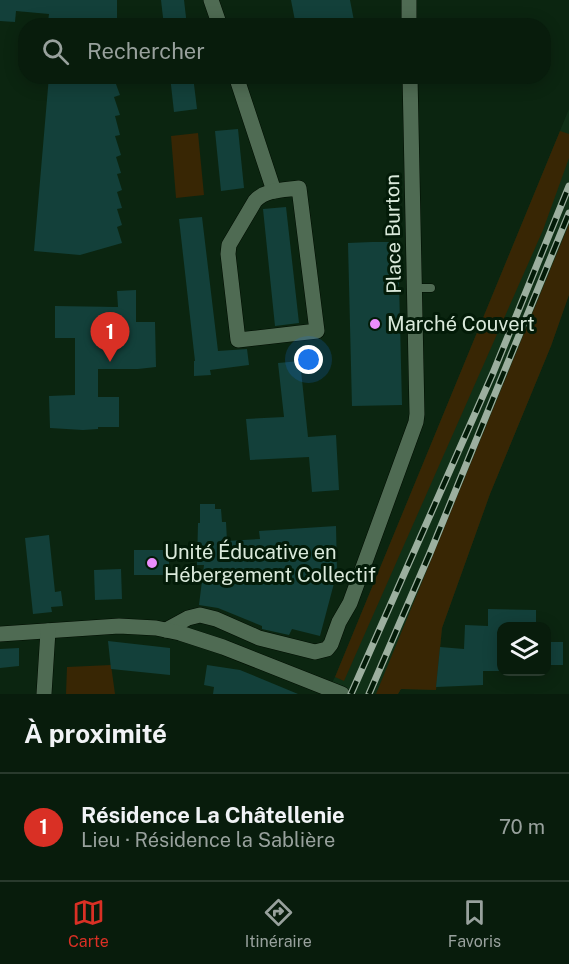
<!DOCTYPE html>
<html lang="fr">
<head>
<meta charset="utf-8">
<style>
  :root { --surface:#081c0c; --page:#16291a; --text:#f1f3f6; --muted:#98a19d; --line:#293a2d; --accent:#d93025 }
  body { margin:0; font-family:"Public Sans",sans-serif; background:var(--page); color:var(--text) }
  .controls { position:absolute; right:18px; bottom:18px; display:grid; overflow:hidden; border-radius:12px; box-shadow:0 3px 15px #0003 }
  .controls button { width:54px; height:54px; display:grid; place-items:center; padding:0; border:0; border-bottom:2px solid var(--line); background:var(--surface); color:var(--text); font:30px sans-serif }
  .you { position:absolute; left:309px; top:360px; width:21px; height:21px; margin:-15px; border:4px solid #fff; border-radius:50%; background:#1a73e8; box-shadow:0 0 0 9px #1a73e833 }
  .badge { display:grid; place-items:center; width:39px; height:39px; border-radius:50%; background:var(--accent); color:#fff; font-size:20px; font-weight:700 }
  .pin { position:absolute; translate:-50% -50px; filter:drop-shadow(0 2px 3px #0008) }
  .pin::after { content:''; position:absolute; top:32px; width:21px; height:18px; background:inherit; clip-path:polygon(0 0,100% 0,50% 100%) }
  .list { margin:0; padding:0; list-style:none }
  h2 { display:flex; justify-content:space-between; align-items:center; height:78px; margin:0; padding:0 24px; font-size:26px }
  h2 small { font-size:20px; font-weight:400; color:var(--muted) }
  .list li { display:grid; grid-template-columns:39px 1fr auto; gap:18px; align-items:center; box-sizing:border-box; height:108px; padding:0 24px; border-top:2px solid var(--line) }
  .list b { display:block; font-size:22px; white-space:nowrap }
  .list p { margin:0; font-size:20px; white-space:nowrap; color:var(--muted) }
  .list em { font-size:20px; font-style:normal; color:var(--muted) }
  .icon { flex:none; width:33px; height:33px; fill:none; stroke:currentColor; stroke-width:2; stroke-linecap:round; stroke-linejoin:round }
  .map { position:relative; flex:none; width:569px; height:694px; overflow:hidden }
  .search { position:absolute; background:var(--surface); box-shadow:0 3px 15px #0003; left:18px; right:18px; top:18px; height:66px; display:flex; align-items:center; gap:15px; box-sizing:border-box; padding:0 21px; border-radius:24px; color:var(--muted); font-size:22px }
  .sheet { height:186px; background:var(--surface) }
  nav { display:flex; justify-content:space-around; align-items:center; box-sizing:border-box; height:84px; border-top:2px solid var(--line); background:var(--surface); font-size:16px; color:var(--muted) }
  nav a { display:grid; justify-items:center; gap:3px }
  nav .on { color:var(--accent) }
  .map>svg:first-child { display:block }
  .built { fill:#103017 }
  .green { fill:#382604 }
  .building { fill:#13403a }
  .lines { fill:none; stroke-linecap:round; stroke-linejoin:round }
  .service-casing { stroke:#000d01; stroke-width:9 }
  .minor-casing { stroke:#000d01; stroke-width:16 }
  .service { stroke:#4f6b53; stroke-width:8 }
  .minor { stroke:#4f6b53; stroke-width:15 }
  .rail-casing { stroke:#9caf9f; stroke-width:7 }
  .rail { stroke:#031b08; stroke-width:4.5; stroke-dasharray:14; stroke-linecap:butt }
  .poi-dot { fill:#eb8dfc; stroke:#031b08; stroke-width:2 }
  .labels { text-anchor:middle; stroke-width:6; stroke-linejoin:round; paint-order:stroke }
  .street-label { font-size:20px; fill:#dae9db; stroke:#031b08 }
  .poi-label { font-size:20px; fill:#dae9db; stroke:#031b08; text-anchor:start }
</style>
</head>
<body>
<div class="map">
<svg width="569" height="694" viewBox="0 0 569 694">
  <rect width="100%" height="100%" fill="#0b2510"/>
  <polygon class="built" points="569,109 569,294 551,346 490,494 442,628 436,690 401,689 398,694 326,694 335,677"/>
  <g class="green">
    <polygon points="560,131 569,134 569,158 543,230 344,681 335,677"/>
    <polygon points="198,133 204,195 176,198 171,136"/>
    <polygon points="569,224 569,295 551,346 490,494 442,628 436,690 401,689 398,694 376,694"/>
    <polygon points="111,665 115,694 66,694 67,667"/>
  </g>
  <g class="building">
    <polygon points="0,0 117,0 117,21 48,22 49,14 16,11 15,22 0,21"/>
    <polygon points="161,0 184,0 187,26 164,26"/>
    <polygon points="291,0 350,0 355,26 296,26"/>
    <polygon points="49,76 113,76 120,95 114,97 120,115 115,116 120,135 115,136 121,155 116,157 121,173 117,174 122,190 117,192 122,208 117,209 122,225 117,227 122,243 80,255 34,251"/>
    <polygon points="170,76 193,76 197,109 174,112"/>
    <polygon points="238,129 244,188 221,191 215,131"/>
    <polygon points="286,207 299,323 275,326 263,209"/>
    <polygon points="202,217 218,351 247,349 249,365 210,370 211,375 194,376 194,361 195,361 179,219"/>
    <polygon points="372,242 398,242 402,405 352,406 348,243"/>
    <polygon points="136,290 136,322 155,322 156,367 138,369 98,369 98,397 119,397 119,427 98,427 98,429 83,430 50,428 49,396 75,395 75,338 55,338 55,306 118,307 117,291"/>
    <polygon points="300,361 308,437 336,435 339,490 312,492 309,457 250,460 246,419 284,417 278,363"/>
    <polygon points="200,504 215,504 215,509 221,509 222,522 226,522 227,541 260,539 259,531 336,526 337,572 320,636 292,629 289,635 262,629 262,626 218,608 199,605 204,565 197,565 198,523 200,523"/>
    <polygon points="49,535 55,592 61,591 63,606 51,607 52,612 33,614 25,538"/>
    <rect x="134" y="550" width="35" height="25"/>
    <polygon points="121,569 122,599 95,600 94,570"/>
    <polygon points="488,609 536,610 536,627 501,627 501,671 483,671 483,685 436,687 440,647 464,649 465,625 488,626"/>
    <polygon points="108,641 170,648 170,675 111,669"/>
    <rect x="546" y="642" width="17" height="23"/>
    <polygon points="19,648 19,666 0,668 0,649"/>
    <polygon points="207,665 240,670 298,694 213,694 214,687 204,685"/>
  </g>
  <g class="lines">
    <g class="service-casing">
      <polyline id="service" points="415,288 431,288"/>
    </g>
    <g class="minor-casing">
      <g id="minor">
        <polyline points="211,0 220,26"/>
        <polyline points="409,0 409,26"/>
        <polyline points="236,76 274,191"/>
        <path d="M 299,188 L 317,331 L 238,340 L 228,254 L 229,245 L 255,201 C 266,189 284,190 299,188 Z"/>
        <polyline points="166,630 188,618 200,615 216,619 259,638 315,652 327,649 331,644 339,622 350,603 416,422 417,414 410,76"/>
        <polyline points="0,634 119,626 156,628 180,633 223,647 342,694"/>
        <polyline points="44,694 48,631"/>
      </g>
    </g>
    <use href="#service" class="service"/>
    <use href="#minor" class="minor"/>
    <g class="rail-casing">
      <g id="rail">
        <polyline points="351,694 493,373 569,186"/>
        <polyline points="369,694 430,553 569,213"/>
      </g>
    </g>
    <use href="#rail" class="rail"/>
  </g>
  <g class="poi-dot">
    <circle cx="375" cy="324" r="6"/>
    <circle cx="152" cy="563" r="6"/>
  </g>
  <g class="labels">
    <g class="street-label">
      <text transform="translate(393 234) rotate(-91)" y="7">Place Burton</text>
    </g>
    <g class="poi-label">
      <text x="387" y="331">Marché Couvert</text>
      <text x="164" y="559">Unité Éducative en<tspan x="164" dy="23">Hébergement Collectif</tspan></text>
    </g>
  </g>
</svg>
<div class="controls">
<button><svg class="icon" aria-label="layers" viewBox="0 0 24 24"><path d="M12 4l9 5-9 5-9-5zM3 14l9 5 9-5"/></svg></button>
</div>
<div class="you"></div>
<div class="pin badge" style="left:110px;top:362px">1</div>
<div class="search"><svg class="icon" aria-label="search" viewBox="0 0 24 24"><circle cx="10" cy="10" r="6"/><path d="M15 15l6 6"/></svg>Rechercher</div>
</div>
<section class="sheet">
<h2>À proximité<small></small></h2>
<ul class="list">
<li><span class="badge">1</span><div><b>Résidence La Châtellenie</b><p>Lieu · Résidence la Sablière</p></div><em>70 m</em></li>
</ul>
</section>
<nav>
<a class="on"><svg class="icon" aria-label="map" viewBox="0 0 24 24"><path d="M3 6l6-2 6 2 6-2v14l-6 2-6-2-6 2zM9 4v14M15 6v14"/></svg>Carte</a>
<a><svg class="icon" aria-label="directions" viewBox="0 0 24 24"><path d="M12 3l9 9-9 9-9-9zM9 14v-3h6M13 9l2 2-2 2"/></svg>Itinéraire</a>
<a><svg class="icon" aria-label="saved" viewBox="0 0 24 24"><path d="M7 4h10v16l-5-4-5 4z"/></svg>Favoris</a>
</nav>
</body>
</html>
